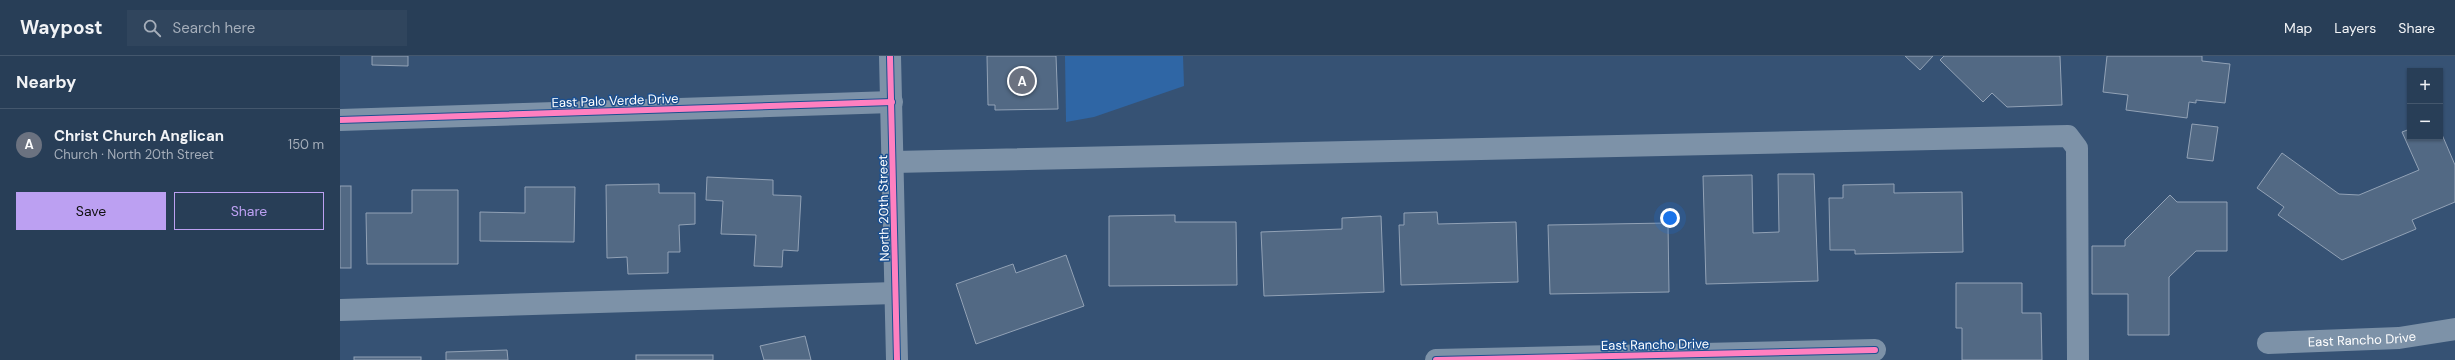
<!DOCTYPE html>
<html lang="en">
<head>
<meta charset="utf-8">
<style>
  :root { --surface:#283e57; --page:#30455d; --text:#f1f3f6; --muted:#a5aeba; --line:#44576d; --accent:#bca0f2 }
  body { margin:0; font-family:"DM Sans",sans-serif; background:var(--page); color:var(--text) }
  .controls { position:absolute; right:12px; top:12px; display:grid; overflow:hidden; border-radius:0px; box-shadow:0 1px 3px #0004 }
  .controls button { width:36px; height:36px; display:grid; place-items:center; padding:0; border:0; border-bottom:1px solid var(--line); background:var(--surface); color:var(--text); font:20px sans-serif }
  .you { position:absolute; left:1330px; top:162px; width:14px; height:14px; margin:-10px; border:3px solid #fff; border-radius:50%; background:#1a73e8; box-shadow:0 0 0 6px #1a73e833 }
  .badge { display:grid; place-items:center; width:26px; height:26px; border-radius:50%; background:var(--accent); color:#fff; font-size:13px; font-weight:700 }
  .pin { position:absolute; translate:-50% -50%; border:2px solid #fff; box-shadow:0 1px 4px #0006 }
  .list { margin:0; padding:0; list-style:none }
  h2 { display:flex; justify-content:space-between; align-items:center; height:52px; margin:0; padding:0 16px; font-size:17px }
  h2 small { font-size:13px; font-weight:400; color:var(--muted) }
  .list li { display:grid; grid-template-columns:26px 1fr auto; gap:12px; align-items:center; box-sizing:border-box; height:72px; padding:0 16px; border-top:1px solid var(--line) }
  .list b { display:block; font-size:15px; white-space:nowrap }
  .list p { margin:0; font-size:13px; white-space:nowrap; color:var(--muted) }
  .list em { font-size:13px; font-style:normal; color:var(--muted) }
  .actions { display:flex; gap:8px; padding:12px 16px }
  .actions a { flex:1; padding:9px 0; border:1px solid var(--accent); border-radius:0px; text-align:center; font-size:14px; color:var(--accent) }
  .actions .main { background:var(--accent); color:#111 }
  .icon { flex:none; width:22px; height:22px; fill:none; stroke:currentColor; stroke-width:2; stroke-linecap:round; stroke-linejoin:round }
  .map { position:relative; flex:none; width:2115px; height:304px; overflow:hidden }
  header { display:flex; align-items:center; gap:24px; box-sizing:border-box; height:56px; padding:0 20px; background:var(--surface); border-bottom:1px solid var(--line) }
  header strong { font-size:19px }
  nav { display:flex; gap:22px; margin-inline-start:auto; font-size:14px }
  .search { width:280px; height:36px; background:var(--page); display:flex; align-items:center; gap:10px; box-sizing:border-box; padding:0 14px; border-radius:0px; color:var(--muted); font-size:15px }
  main { display:flex }
  aside { flex:1; background:var(--surface) }
  .map>svg:first-child { display:block }
  .green { fill:#2f66a5 }
  .building { fill:#526984; stroke:#92a2b6 }
  .lines { fill:none; stroke-linecap:round; stroke-linejoin:round }
  .minor { stroke:#7d92a8; stroke-width:22 }
  .cycleway-casing { stroke:#1b4f8f; stroke-width:8 }
  .cycleway { stroke:#ff80c0; stroke-width:6 }
  .labels { text-anchor:middle; stroke-width:3; stroke-linejoin:round; paint-order:stroke }
  .street-label { font-size:13px; fill:#fff; stroke:#1b4f8f }
</style>
</head>
<body>
<header>
<strong>Waypost</strong>
<div class="search"><svg class="icon" aria-label="search" viewBox="0 0 24 24"><circle cx="10" cy="10" r="6"/><path d="M15 15l6 6"/></svg>Search here</div>
<nav><a>Map</a><a>Layers</a><a>Share</a></nav>
</header>
<main>
<aside>
<h2>Nearby<small></small></h2>
<ul class="list">
<li><span class="badge" style="background:#6b7280">A</span><div><b>Christ Church Anglican</b><p>Church · North 20th Street</p></div><em>150 m</em></li>
</ul>
<div class="actions"><a class="main">Save</a><a>Share</a></div>
</aside>
<div class="map">
<svg width="2115" height="304" viewBox="0 0 2115 304">
  <rect width="100%" height="100%" fill="#365274"/>
  <polygon class="green" points="725,0 843,0 844,30 754,61 726,66"/>
  <g class="building">
    <polygon points="32,0 68,0 68,10 32,9"/>
    <polygon points="647,0 716,0 718,53 655,54 655,49 648,49"/>
    <polygon points="1565,0 1593,0 1580,14"/>
    <polygon points="1604,0 1720,0 1722,49 1667,51 1652,37 1643,46 1600,4"/>
    <polygon points="1767,0 1862,0 1862,5 1890,8 1885,47 1856,44 1856,47 1849,46 1847,62 1786,54 1788,39 1763,36"/>
    <polygon points="1852,68 1878,71 1873,105 1847,102"/>
    <polygon points="2070,73 2070,81 2100,81 2100,74 2115,109 2115,146 2072,164 2076,173 2002,204 1938,159 1944,151 1917,132 1942,97 1999,138 2019,139 2079,114 2062,76"/>
    <polygon points="1438,118 1474,118 1478,225 1366,228 1363,120 1412,119 1413,177 1439,176"/>
    <polygon points="367,121 433,124 433,139 461,140 458,195 443,194 442,211 414,210 416,179 381,178 383,145 366,144"/>
    <polygon points="319,128 319,137 355,137 355,168 339,169 340,196 328,196 328,217 288,218 287,201 267,202 266,129"/>
    <polygon points="1554,128 1554,137 1622,136 1623,196 1515,198 1515,194 1490,194 1489,142 1503,142 1503,129"/>
    <rect x="0" y="130" width="11" height="82"/>
    <polygon points="185,131 235,131 234,186 140,185 140,156 185,157"/>
    <polygon points="72,134 118,134 118,208 27,208 26,157 72,157"/>
    <polygon points="1830,139 1837,146 1887,146 1887,195 1856,195 1829,221 1829,279 1788,279 1788,238 1752,238 1752,190 1785,190 1785,184"/>
    <polygon points="1097,156 1098,168 1176,166 1178,226 1061,229 1059,169 1064,169 1064,157"/>
    <polygon points="835,159 835,166 896,166 897,229 769,230 769,160"/>
    <polygon points="1041,160 1044,236 924,240 921,176 1002,173 1002,162"/>
    <polygon points="1328,167 1329,236 1210,238 1208,169"/>
    <polygon points="726,199 744,250 636,288 616,228 673,208 676,217"/>
    <polygon points="1616,227 1682,227 1682,257 1701,257 1702,304 1622,304 1622,272 1616,272"/>
    <polygon points="465,280 471,304 424,304 420,290"/>
    <polygon points="167,294 168,304 106,304 106,296"/>
    <rect x="296" y="299" width="77" height="5"/>
    <rect x="14" y="301" width="67" height="3"/>
  </g>
  <g class="lines">
    <g class="minor">
      <polyline points="550,0 557,304"/>
      <polyline points="0,64 552,46"/>
      <polyline points="554,106 1728,80 1737,92 1738,304"/>
      <polyline points="0,254 555,237"/>
      <path id="s1" d="M 1928,287 L 2059,282 L 2115,273"/>
      <polyline points="1096,304 1535,294"/>
    </g>
    <g class="cycleway-casing">
      <g id="cycleway">
        <polyline points="550,0 557,304"/>
        <polyline points="0,64 552,46"/>
        <polyline points="1096,304 1535,294"/>
      </g>
    </g>
    <use href="#cycleway" class="cycleway"/>
  </g>
  <g class="labels">
    <g class="street-label">
      <text transform="translate(275 44) rotate(-2)" y="5">East Palo Verde Drive</text>
      <text transform="translate(543 152) rotate(-91)" y="5">North 20th Street</text>
      <text dy="5" stroke="none"><textPath href="#s1" startOffset="94">East Rancho Drive</textPath></text>
      <text transform="translate(1315 288) rotate(-1)" y="5">East Rancho Drive</text>
    </g>
  </g>
</svg>
<div class="controls">
<button>+</button>
<button>−</button>
</div>
<div class="you"></div>
<div class="pin badge" style="left:682px;top:25px;background:#6b7280">A</div>
</div>
</main>
</body>
</html>
